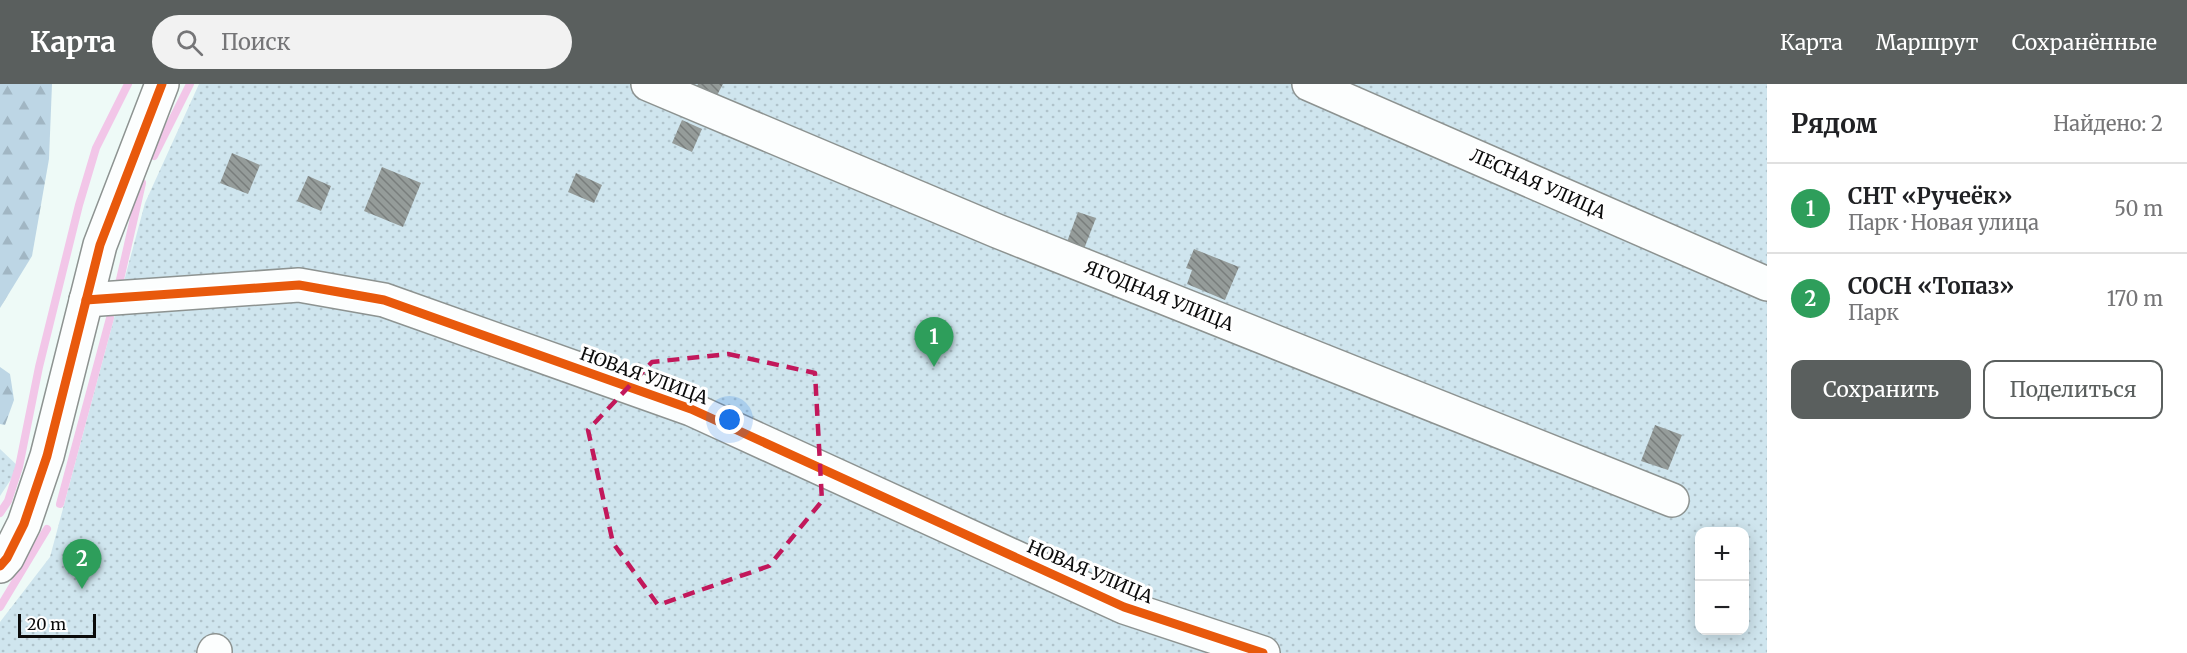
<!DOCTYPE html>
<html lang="ru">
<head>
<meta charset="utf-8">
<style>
  :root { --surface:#fff; --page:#f2f2f2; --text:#202124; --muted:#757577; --line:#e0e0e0; --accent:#5a5f5e }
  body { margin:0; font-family:Merriweather,serif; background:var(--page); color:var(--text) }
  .controls { position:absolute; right:18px; bottom:18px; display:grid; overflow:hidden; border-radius:12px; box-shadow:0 3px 15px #0003 }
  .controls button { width:54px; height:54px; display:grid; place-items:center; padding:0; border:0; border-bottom:2px solid var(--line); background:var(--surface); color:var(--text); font:30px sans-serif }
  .scale { position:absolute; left:18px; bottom:15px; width:78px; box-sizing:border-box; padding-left:6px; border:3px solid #0b0b0b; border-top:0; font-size:16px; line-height:21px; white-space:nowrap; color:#0b0b0b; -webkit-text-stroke:4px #fff; paint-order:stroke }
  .you { position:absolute; left:730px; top:336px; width:21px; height:21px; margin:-15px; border:4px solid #fff; border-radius:50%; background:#1a73e8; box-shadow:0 0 0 9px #1a73e833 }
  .badge { display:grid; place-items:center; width:39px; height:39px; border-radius:50%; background:var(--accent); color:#fff; font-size:20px; font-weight:700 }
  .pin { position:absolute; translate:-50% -50px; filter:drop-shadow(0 2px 3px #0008) }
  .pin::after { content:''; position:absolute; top:32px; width:21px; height:18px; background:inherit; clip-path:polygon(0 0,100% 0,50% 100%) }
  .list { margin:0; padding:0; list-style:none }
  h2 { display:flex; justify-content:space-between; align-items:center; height:78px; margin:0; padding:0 24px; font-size:26px }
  h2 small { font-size:20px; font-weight:400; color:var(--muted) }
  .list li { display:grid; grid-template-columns:39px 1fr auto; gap:18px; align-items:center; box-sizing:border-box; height:90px; padding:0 24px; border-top:2px solid var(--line) }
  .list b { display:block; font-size:22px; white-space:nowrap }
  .list p { margin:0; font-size:20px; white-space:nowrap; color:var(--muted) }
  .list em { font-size:20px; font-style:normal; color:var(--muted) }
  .actions { display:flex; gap:12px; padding:18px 24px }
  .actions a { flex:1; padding:14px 0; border:2px solid var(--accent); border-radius:12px; text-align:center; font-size:21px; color:var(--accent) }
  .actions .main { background:var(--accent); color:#fff }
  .icon { flex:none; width:33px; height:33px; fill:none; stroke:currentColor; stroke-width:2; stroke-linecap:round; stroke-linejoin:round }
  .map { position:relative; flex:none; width:1767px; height:569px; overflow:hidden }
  header { display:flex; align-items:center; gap:36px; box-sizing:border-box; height:84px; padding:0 30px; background:var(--accent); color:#fff }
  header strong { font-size:28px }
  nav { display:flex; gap:33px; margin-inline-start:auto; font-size:21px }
  .search { width:420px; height:54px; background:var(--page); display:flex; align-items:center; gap:15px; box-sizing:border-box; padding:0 21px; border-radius:33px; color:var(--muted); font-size:22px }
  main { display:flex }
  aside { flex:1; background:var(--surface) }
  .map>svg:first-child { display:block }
  .forest { fill:url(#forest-firs) }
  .garden { fill:url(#garden-dots); fill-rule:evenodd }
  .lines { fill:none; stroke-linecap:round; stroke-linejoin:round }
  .stream { stroke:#f2c6e8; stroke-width:8 }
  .building { fill:url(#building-back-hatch) }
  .minor-casing { stroke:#8d9391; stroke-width:36 }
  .minor { stroke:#fcfefe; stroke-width:33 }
  .cycleway-casing { stroke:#fff; stroke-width:13 }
  .cycleway { stroke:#e8590c; stroke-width:9 }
  .marked { fill:none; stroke:#c2185b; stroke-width:4.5; stroke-dasharray:12 8; stroke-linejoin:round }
  .labels { text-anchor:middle; stroke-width:6; stroke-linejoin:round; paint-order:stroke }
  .street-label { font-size:18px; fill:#0b0b0b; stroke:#fff }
</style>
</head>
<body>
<header>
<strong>Карта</strong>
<div class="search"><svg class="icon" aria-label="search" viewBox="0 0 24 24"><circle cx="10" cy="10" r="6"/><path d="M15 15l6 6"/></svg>Поиск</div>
<nav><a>Карта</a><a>Маршрут</a><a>Сохранённые</a></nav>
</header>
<main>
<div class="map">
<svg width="1767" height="569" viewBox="0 0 1767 569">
  <defs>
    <pattern id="forest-firs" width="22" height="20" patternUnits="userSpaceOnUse" patternTransform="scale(1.5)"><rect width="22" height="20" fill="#bdd6e5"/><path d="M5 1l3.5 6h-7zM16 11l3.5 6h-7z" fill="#a1b6c3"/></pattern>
    <pattern id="garden-dots" width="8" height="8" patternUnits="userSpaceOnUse" patternTransform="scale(1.5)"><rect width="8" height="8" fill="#cfe5ee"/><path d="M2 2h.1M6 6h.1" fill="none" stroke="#b0c3cb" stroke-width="1.8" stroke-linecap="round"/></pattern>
    <pattern id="building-back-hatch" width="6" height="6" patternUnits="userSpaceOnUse" patternTransform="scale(1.5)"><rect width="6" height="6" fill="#959c9a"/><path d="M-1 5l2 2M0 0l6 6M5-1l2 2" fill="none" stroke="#787d7c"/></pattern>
  </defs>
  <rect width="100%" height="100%" fill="#eefaf7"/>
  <g class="forest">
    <polygon points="0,0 52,0 49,75 32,172 0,224"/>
    <polygon points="0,283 10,290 14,316 5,341 0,340"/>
  </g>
  <g class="garden">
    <path d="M 199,0 L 1767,0 L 1767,569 L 0,569 L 0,538 L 50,473 L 145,119 ZM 1700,448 L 1744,448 L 1744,546 L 1700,546 Z"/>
    <polygon points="0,365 19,383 0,412"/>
  </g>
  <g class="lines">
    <g class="stream">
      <polyline points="154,72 190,0"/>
      <polyline points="119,200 142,99"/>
      <polyline points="60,420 110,234"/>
      <polyline points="0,429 8,417 19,383 39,283 79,121 96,64 128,0"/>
      <polyline points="0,523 47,445"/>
    </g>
  </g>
  <g class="building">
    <polygon points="698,0 723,0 716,13 696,4"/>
    <polygon points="682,36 702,45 692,68 672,59"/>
    <polygon points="232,69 260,81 248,110 220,99"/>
    <polygon points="382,83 421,99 403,143 364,127"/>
    <polygon points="576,89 602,101 594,119 568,108"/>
    <polygon points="308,92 331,102 321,127 297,117"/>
    <polygon points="1078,128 1096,134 1084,165 1067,158"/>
    <polygon points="1194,165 1239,183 1225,216 1187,200 1192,186 1186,184"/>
    <polygon points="1655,341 1682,351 1668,386 1641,377"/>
  </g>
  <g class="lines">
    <g class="minor-casing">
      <g id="minor">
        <polyline points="648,0 997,147 1672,416"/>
        <polyline points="1309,0 1767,200"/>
        <polyline points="86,216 299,201 384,216 691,325 1124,523 1263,569"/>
        <polyline points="0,482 7,474 24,440 47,372 100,161 162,0"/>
        <polyline points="214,569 215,567"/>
      </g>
    </g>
    <use href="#minor" class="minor"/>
    <g class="cycleway-casing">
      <g id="cycleway">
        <polyline points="86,216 299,201 384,216 691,325 1124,523 1263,569"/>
        <polyline points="0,482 7,474 24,440 47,372 100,161 162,0"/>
      </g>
    </g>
    <use href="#cycleway" class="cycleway"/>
  </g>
  <path class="marked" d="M 728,270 L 815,289 L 822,417 L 769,482 L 658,521 L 613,459 L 588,346 L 652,278 Z"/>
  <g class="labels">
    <g class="street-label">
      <text transform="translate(1538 100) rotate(24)" y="6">ЛЕСНАЯ УЛИЦА</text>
      <text transform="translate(1159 212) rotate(22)" y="6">ЯГОДНАЯ УЛИЦА</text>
      <text transform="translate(644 292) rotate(20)" y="6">НОВАЯ УЛИЦА</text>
      <text transform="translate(1090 488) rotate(23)" y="6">НОВАЯ УЛИЦА</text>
    </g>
  </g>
</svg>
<div class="controls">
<button>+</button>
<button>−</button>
</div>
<div class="scale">20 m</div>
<div class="you"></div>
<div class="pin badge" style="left:934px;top:283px;background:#2e9e5b">1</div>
<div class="pin badge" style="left:82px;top:505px;background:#2e9e5b">2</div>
</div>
<aside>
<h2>Рядом<small>Найдено: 2</small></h2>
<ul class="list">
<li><span class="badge" style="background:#2e9e5b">1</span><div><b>СНТ «Ручеёк»</b><p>Парк · Новая улица</p></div><em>50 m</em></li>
<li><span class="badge" style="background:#2e9e5b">2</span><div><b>СОСН «Топаз»</b><p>Парк</p></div><em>170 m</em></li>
</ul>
<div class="actions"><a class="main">Сохранить</a><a>Поделиться</a></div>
</aside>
</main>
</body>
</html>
